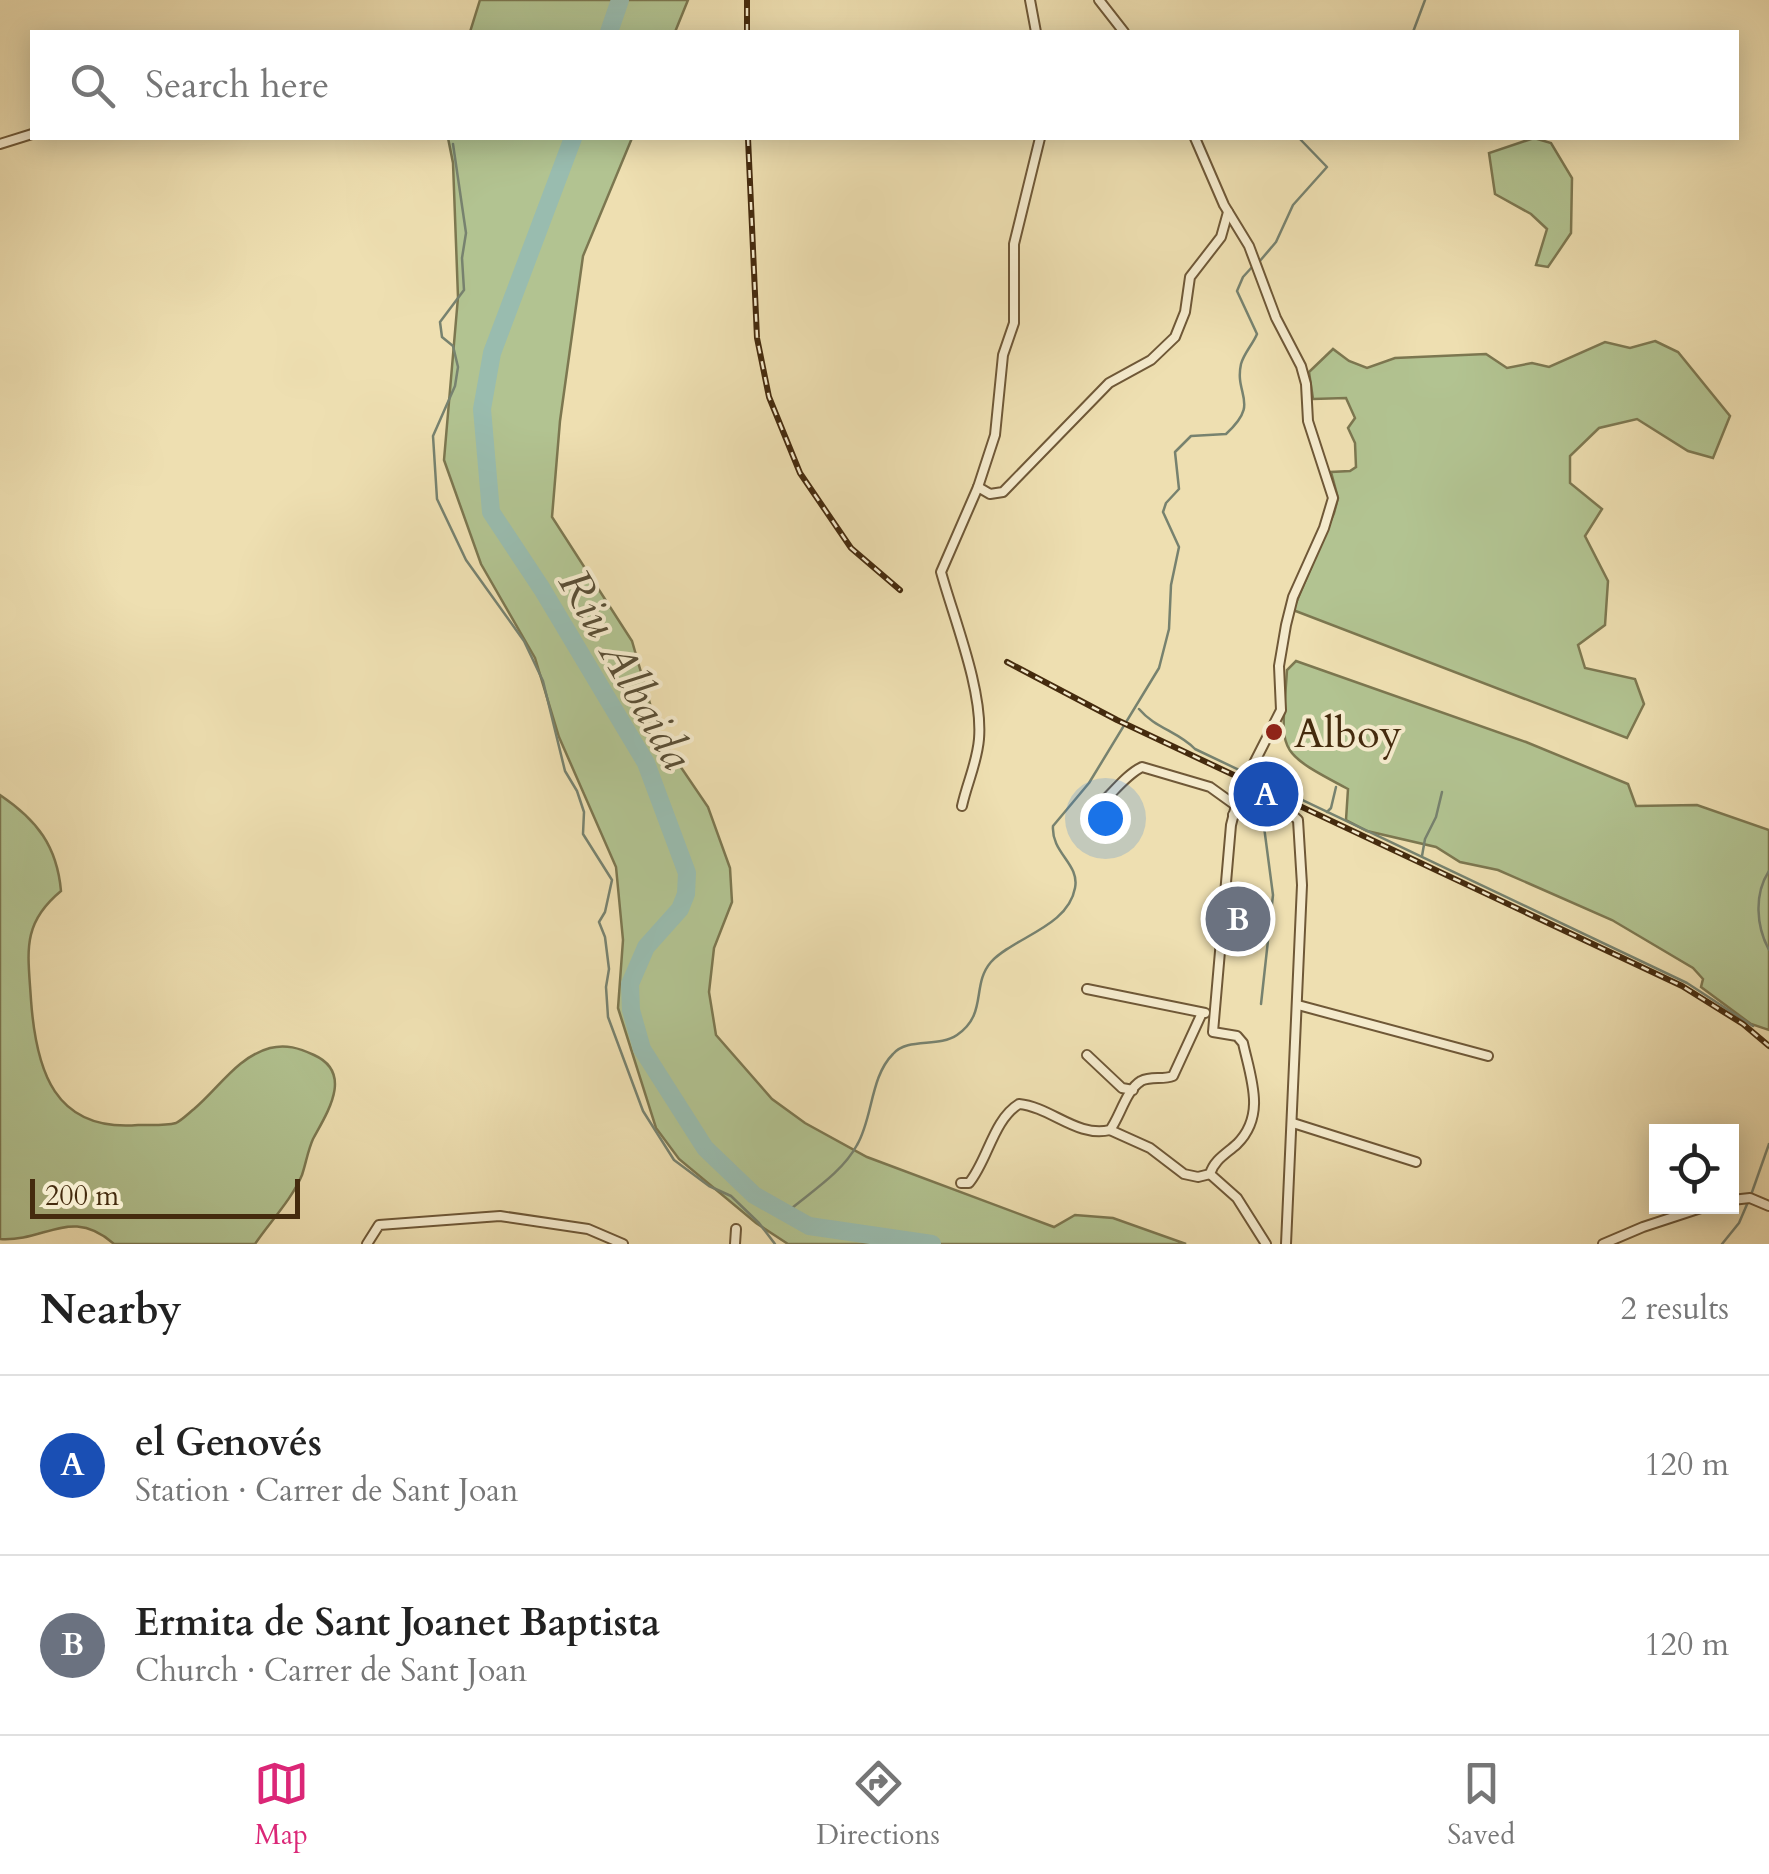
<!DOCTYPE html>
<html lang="en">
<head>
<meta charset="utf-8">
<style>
  :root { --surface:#fff; --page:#f2f2f2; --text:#222; --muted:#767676; --line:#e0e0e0; --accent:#db2777 }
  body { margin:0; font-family:Cardo,serif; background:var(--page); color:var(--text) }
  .controls { position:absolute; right:30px; bottom:30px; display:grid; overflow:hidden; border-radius:0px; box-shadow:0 5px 25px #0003 }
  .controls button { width:90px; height:90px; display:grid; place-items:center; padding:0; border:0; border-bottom:2px solid var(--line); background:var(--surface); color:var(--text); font:50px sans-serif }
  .scale { position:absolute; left:30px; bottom:25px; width:270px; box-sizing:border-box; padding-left:10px; border:5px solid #452b0e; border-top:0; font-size:28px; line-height:35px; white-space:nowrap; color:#452b0e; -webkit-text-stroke:8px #f4eacc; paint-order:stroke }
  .you { position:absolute; left:1105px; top:818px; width:35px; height:35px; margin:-25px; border:8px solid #fff; border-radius:50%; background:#1a73e8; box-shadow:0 0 0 15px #1a73e833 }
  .badge { display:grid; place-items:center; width:65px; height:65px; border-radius:50%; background:var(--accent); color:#fff; font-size:32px; font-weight:700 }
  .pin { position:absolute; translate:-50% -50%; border:5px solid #fff; box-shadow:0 2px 10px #0006 }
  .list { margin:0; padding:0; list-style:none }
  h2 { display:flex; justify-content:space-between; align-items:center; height:130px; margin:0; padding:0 40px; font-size:42px }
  h2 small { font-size:32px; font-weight:400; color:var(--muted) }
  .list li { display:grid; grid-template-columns:65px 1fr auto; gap:30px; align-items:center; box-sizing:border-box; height:180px; padding:0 40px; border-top:2px solid var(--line) }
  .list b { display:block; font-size:38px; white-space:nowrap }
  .list p { margin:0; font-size:32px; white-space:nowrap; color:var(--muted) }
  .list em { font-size:32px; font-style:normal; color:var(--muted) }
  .icon { flex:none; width:55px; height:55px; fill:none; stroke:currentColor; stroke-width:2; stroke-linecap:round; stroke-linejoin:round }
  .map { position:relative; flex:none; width:1769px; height:1244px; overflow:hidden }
  .search { position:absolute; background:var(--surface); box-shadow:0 5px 25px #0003; left:30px; right:30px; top:30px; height:110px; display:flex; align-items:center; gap:25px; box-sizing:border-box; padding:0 35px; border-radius:0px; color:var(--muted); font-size:38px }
  .sheet { height:490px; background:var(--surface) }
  nav { display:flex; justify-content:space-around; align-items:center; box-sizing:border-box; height:140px; border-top:2px solid var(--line); background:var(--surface); font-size:28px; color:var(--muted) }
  nav a { display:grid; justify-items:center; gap:5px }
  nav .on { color:var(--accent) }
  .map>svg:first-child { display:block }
  .green { fill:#b2c391; stroke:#7c7750; stroke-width:2.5 }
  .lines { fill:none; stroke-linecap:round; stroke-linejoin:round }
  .stream { stroke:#77826f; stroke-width:2.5 }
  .river { stroke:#99bcaf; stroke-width:18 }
  .street-casing { stroke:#6f5837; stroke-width:12 }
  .street { stroke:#f4eacc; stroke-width:8 }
  .rail-casing { stroke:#452b0e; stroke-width:6 }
  .rail { stroke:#f4eacc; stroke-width:2.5; stroke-dasharray:8; stroke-linecap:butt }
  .street-bridge-casing { stroke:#6f5837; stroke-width:12; stroke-linecap:butt }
  .street-bridge { stroke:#f4eacc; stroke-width:8 }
  .poi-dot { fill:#8f2418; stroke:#f4eacc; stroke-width:4 }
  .labels { text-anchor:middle; stroke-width:8; stroke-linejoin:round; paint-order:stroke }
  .poi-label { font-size:42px; fill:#452b0e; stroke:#f4eacc; text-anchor:start }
  .water-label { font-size:45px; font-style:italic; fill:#5a4f36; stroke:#f4eacc }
</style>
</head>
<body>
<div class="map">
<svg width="1769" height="1244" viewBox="0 0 1769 1244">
  <rect width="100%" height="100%" fill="#eedfb1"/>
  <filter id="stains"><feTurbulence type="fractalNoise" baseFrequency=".002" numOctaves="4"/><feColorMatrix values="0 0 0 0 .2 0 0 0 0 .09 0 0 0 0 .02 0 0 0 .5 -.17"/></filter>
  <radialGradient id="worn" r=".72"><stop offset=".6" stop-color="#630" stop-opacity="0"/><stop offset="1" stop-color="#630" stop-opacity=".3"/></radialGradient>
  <g class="green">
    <polygon points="480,0 688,0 675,32 470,32"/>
    <polygon points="448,138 632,138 583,256 560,421 552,517 632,641 659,735 708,807 730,868 732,902 714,948 709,992 716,1035 772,1099 805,1123 867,1157 1054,1227 1075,1215 1113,1218 1186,1244 788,1244 756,1223 679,1159 656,1128 618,1008 623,940 616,867 559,737 535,658 481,564 444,460 458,297 453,163"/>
    <polygon points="1534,138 1551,143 1572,178 1571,233 1548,267 1536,265 1547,229 1531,214 1495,194 1489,153"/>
    <polygon points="1655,341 1678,352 1730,416 1713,458 1688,451 1637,419 1599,428 1570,456 1570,483 1602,509 1585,536 1608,581 1605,625 1578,645 1585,668 1635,679 1644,704 1627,738 1293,610 1334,513 1338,498 1331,472 1350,471 1356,467 1355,443 1348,428 1355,418 1346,398 1313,399 1309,372 1333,349 1349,361 1367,368 1395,358 1486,354 1507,368 1532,363 1549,367 1605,342 1630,348"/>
    <path d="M 1296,661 L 1526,742 L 1628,784 L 1636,806 L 1697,805 L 1769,830 L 1769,1030 L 1751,1024 L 1701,987 L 1703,979 L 1693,968 L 1612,920 L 1530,884 L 1498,870 L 1460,862 L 1436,847 L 1367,831 L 1346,820 L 1348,789 C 1272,749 1282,752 1287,670 Z"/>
    <path d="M 0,795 C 37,820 57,846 61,891 C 21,924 28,952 31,1000 C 36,1070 54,1132 138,1125 C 149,1125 165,1126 176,1123 C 182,1120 189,1113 194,1109 C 219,1088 237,1057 270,1048 C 286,1044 299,1048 314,1055 C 354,1073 327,1113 313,1139 C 308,1150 306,1163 302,1175 C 292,1199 270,1222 255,1244 L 114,1244 C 71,1206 46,1242 0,1239 Z"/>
  </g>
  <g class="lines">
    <g class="stream">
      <polyline points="1413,32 1425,0"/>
      <polyline points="453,144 466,233 462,258 464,290 440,322 442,337 453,346 458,367 455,386 433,436 437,499 466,560 524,641 543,681 565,771 577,791 584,812 583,834 612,880 605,912 599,922 605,937 609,969 606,987 608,1017 643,1111 674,1160 709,1186 731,1196 759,1223 775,1244"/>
      <polyline points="1259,262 1276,242 1293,205 1327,167 1299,138"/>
      <path d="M 1139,709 C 1155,728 1179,732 1195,749 L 1687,983 L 1753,1026"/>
      <polyline points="1261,804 1273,895 1261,1004"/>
      <polyline points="1327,812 1331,808 1336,787"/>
      <polyline points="1422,856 1425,839 1436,817 1442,792"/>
      <path d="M 1769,871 C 1754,894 1756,926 1769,950"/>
      <polyline points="1751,1195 1769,1144"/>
      <path d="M 786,1213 C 809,1193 842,1173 857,1145 C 873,1118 870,1077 893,1054 C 908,1037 938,1048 957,1035 C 988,1014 971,985 991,962 C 1014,937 1068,927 1075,888 C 1080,864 1051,853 1053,826 L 1089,783 L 1159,668 L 1169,629 L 1171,585 L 1179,547 L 1163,512 L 1166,503 L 1179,489 L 1175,452 L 1191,436 L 1226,434 C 1261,402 1234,396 1241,364 C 1244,353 1253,344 1257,334 L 1237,291 L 1243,277 L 1253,266"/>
      <polyline points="1722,1244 1739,1223 1748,1202"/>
    </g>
    <g class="river">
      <polyline points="609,32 620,0"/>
      <polyline points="573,138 492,353 482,409 491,512 542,589 646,763 687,873 686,894 680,909 646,947 630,984 631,1010 642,1049 705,1148 754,1195 809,1226 932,1244"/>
    </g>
    <g class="street-casing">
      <g id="street">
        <polyline points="1030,0 1036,32"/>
        <polyline points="1099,0 1124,32"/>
        <polyline points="1195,138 1224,205 1249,246 1276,318 1301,366 1306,384 1308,421 1333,498 1324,528 1293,597 1286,625 1279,666 1281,710 1249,773"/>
        <polyline points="0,144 32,134"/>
        <polyline points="978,487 990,494 1003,492 1109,383 1151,360 1175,337 1185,312 1190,277 1221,237 1228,212"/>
        <path d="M 1239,794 L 1231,825 L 1213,1032 L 1237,1036 L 1243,1043 C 1251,1079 1266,1115 1237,1144 C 1226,1154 1214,1160 1210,1174 L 1237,1198 L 1266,1244"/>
        <path d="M 962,806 C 967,783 977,763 979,739 C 983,690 954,619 941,572 L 978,487 L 995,435 L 1003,355 L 1014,323 L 1014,244 L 1040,138"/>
        <path d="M 1096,808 C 1111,796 1125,775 1142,767 L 1210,787 L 1235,805"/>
        <polyline points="1233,815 1242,813 1247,805 1258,799 1287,810 1298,820 1302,885 1286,1244"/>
        <polyline points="1087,989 1205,1013"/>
        <polyline points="1298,1005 1488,1056"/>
        <polyline points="1087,1055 1122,1088 1133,1090"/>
        <polyline points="1293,1123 1416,1162"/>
        <polyline points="1110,1130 1150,1148 1184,1174 1198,1177 1210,1174"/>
        <path d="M 961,1183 L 969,1183 C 988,1160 993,1120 1019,1104 C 1051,1107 1077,1138 1110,1130 C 1120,1117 1126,1090 1141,1081 C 1151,1076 1163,1080 1173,1076 L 1202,1013"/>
        <polyline points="1732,1200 1750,1198 1769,1206"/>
        <polyline points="367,1244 379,1225 500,1216 588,1229 623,1244"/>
        <polyline points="735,1244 736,1229"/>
        <polyline points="1603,1244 1643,1227 1707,1206"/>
      </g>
    </g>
    <use href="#street" class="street"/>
    <g class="rail-casing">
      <g id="rail">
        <polyline points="747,32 747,0"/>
        <polyline points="748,138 757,338 769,397 800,473 851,548 900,590"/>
        <polyline points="1007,662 1117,720 1682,986 1743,1024 1769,1046"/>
      </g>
    </g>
    <use href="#rail" class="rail"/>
    <g class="street-bridge-casing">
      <polyline id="street-bridge" points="1239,794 1249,773"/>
    </g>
    <use href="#street-bridge" class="street-bridge"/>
  </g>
  <circle class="poi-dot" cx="1274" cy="732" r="10"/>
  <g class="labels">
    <g class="poi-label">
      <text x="1294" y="747">Alboy</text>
    </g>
    <g class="water-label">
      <text transform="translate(627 669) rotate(60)" y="16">Riu Albaida</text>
    </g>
  </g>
  <rect width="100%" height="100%" filter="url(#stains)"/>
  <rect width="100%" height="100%" fill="url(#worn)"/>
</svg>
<div class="controls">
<button><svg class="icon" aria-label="locate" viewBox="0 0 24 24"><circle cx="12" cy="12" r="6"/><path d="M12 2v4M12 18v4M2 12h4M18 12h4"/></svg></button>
</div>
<div class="scale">200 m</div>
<div class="you"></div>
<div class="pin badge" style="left:1266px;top:794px;background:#1a4fb4">A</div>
<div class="pin badge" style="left:1238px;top:919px;background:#6b7280">B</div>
<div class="search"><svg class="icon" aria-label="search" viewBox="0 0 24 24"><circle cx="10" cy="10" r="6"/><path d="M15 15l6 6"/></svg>Search here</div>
</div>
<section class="sheet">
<h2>Nearby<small>2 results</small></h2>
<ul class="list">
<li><span class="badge" style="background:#1a4fb4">A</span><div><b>el Genovés</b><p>Station · Carrer de Sant Joan</p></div><em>120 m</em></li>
<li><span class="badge" style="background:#6b7280">B</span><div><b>Ermita de Sant Joanet Baptista</b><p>Church · Carrer de Sant Joan</p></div><em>120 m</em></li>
</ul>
</section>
<nav>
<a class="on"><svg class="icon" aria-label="map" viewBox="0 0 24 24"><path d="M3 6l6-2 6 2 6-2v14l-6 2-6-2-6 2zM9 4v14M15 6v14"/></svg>Map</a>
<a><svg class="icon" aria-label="directions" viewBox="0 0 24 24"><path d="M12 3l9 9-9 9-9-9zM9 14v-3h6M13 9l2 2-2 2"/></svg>Directions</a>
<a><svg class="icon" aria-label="saved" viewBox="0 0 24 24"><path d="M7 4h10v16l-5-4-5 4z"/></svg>Saved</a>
</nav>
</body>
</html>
